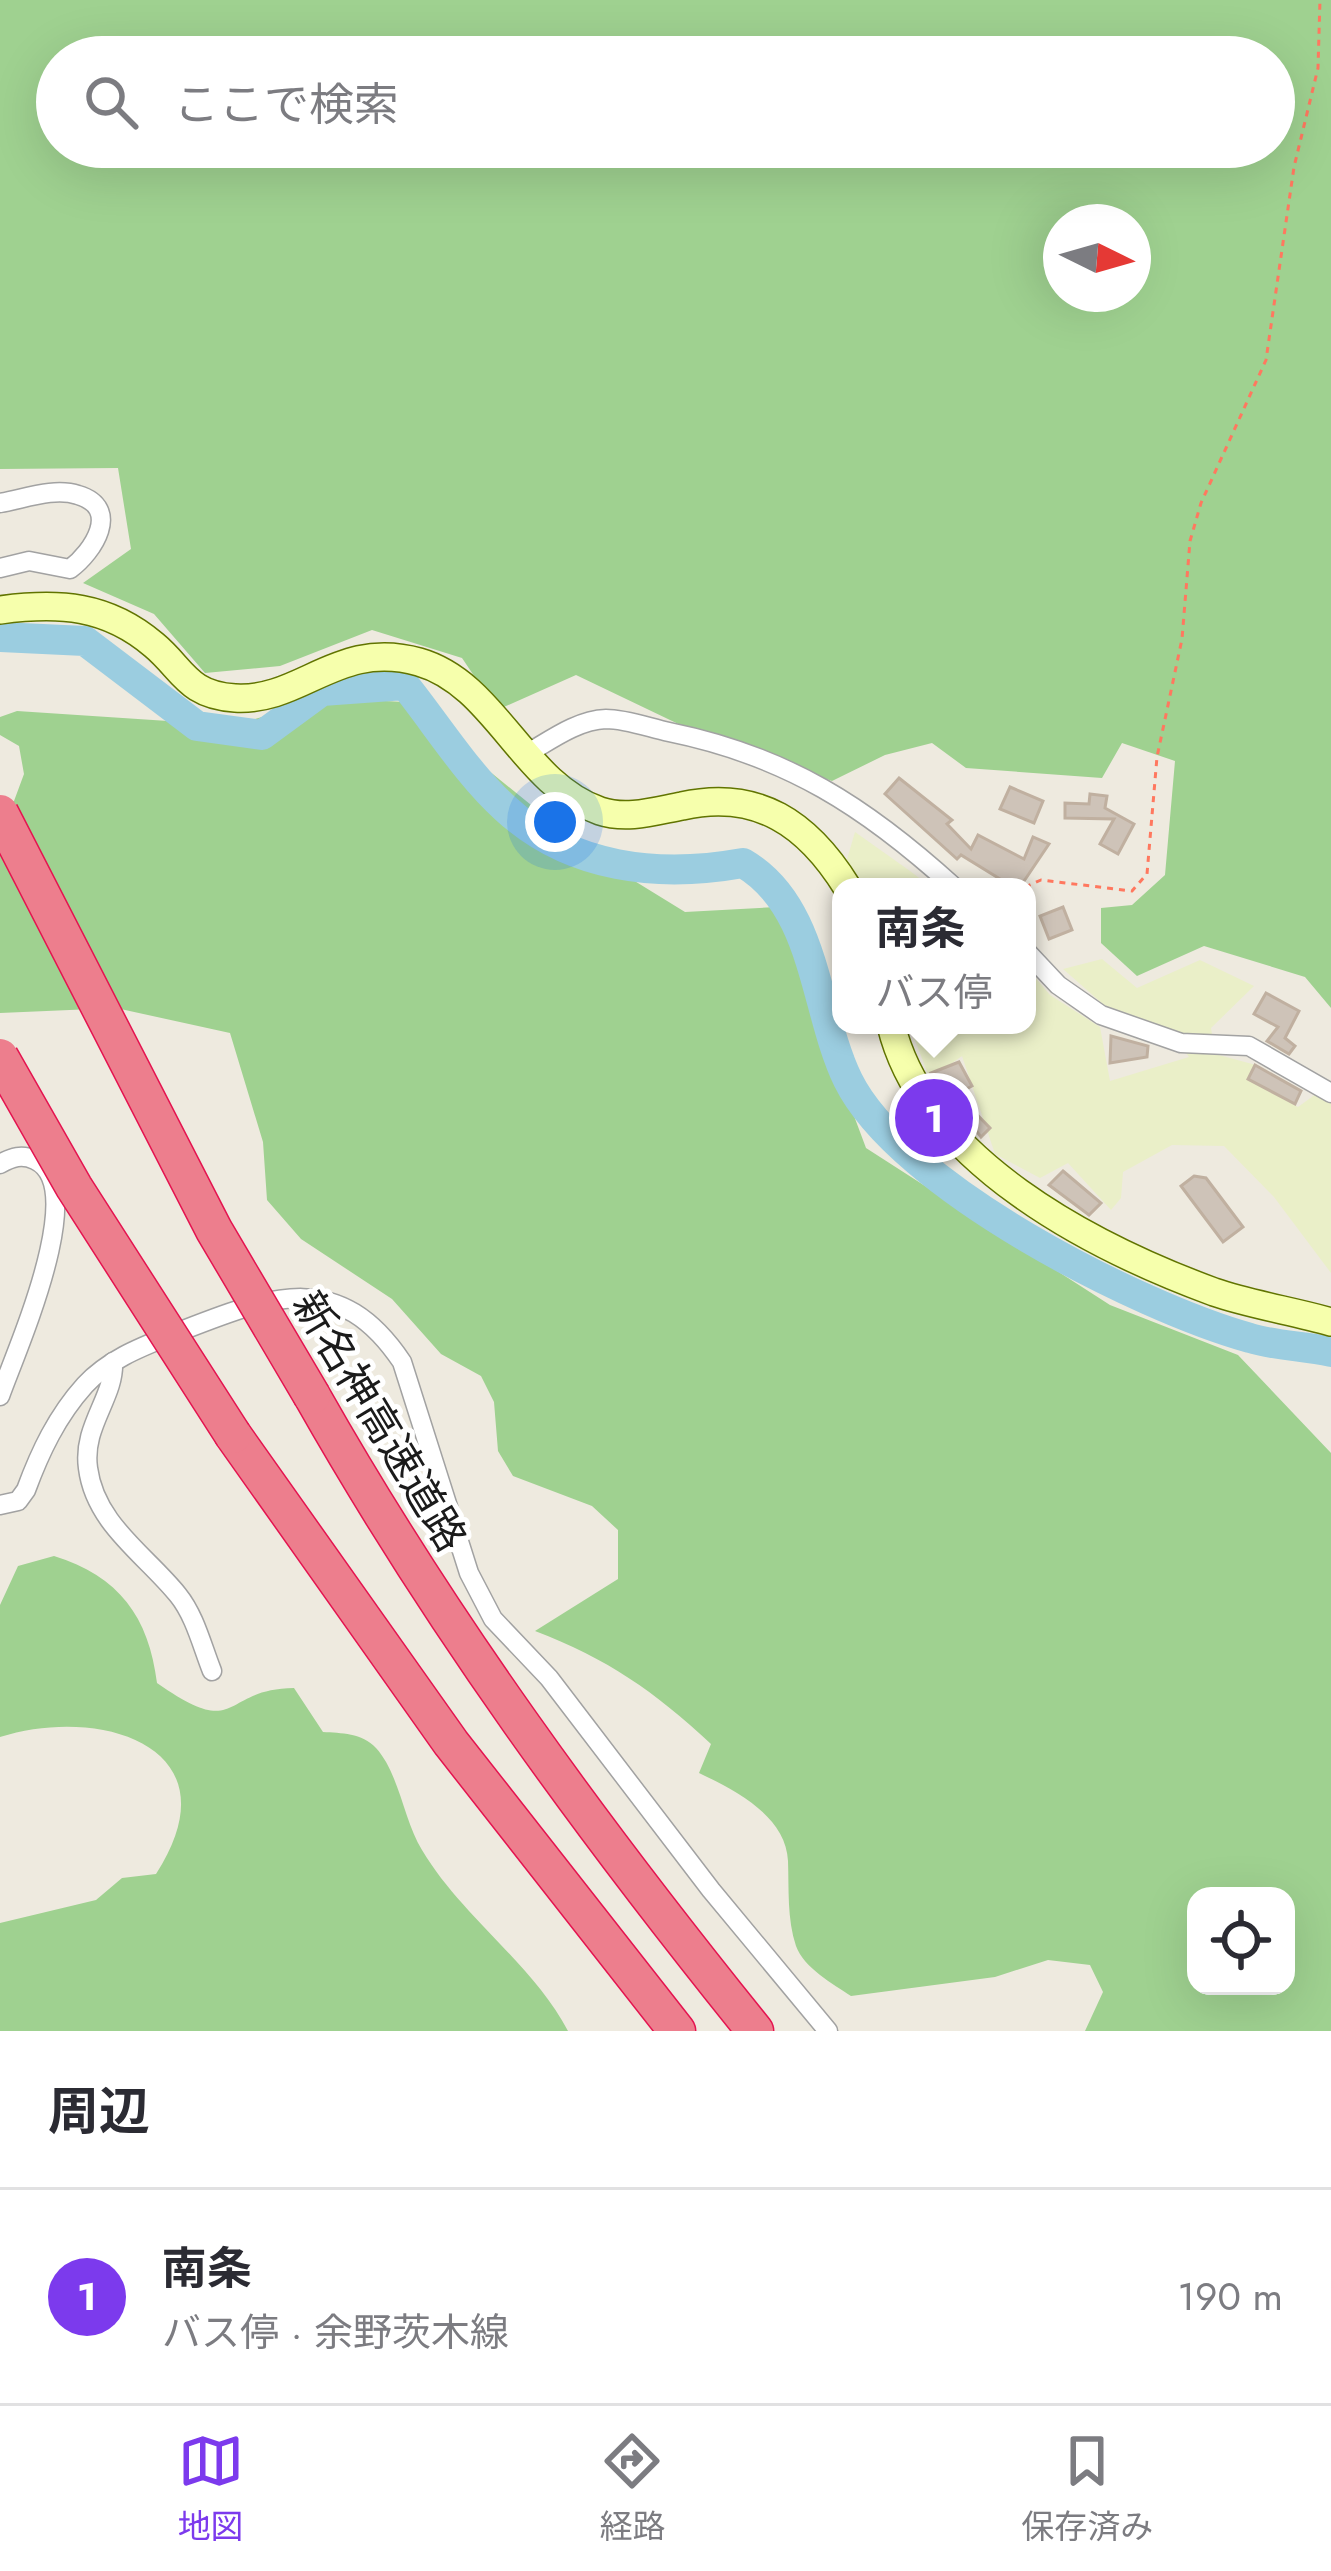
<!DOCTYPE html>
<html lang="ja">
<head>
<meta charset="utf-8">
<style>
  :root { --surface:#fff; --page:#f2f2f3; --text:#2b2b33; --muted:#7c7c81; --line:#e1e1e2; --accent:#7c3aed }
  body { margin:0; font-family:Jost,"Noto Sans JP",sans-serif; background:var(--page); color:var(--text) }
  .controls { position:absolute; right:36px; bottom:36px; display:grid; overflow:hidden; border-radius:24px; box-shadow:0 12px 48px #0002 }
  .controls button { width:108px; height:108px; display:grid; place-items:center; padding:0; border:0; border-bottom:3px solid var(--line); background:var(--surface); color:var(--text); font:60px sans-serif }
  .compass { position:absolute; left:1043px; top:204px; width:108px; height:108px; border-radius:50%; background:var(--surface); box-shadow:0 12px 48px #0002; rotate:95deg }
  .you { position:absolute; left:555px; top:822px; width:42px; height:42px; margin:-30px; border:9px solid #fff; border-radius:50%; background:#1a73e8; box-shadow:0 0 0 18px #1a73e833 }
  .badge { display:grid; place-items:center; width:78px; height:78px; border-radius:50%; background:var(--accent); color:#fff; font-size:39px; font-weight:700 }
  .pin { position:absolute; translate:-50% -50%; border:6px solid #fff; box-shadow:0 3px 12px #0006 }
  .popup { position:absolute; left:832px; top:878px; width:204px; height:156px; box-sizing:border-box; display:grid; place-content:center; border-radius:24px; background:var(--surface); filter:drop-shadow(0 3px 9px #0005); font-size:39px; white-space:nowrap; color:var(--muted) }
  .popup b { font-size:45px; color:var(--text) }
  .popup::after { content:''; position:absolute; left:50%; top:100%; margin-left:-24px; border:24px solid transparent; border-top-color:var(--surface) }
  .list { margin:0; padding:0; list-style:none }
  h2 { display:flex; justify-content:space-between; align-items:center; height:156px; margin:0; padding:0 48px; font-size:51px }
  h2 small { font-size:39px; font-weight:400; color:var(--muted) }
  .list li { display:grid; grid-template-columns:78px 1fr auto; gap:36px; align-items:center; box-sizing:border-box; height:216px; padding:0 48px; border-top:3px solid var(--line) }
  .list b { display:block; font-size:45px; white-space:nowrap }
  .list p { margin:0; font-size:39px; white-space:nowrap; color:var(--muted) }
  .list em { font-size:39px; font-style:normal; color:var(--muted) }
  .icon { flex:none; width:66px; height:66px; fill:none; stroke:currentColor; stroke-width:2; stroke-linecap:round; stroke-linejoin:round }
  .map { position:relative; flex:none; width:1331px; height:2031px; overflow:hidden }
  .search { position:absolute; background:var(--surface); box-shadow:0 12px 48px #0002; left:36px; right:36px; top:36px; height:132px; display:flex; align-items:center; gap:30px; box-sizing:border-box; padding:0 42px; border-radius:66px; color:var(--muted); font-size:45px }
  .sheet { height:372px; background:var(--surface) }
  nav { display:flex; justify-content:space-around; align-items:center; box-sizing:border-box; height:168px; border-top:3px solid var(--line); background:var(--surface); font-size:33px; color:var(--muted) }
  nav a { display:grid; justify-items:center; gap:6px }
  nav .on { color:var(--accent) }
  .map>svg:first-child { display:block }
  .farmland { fill:#eaefc8 }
  .forest { fill:#9fd190; fill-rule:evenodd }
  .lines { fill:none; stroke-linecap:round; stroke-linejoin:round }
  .river { stroke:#9bcde0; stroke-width:30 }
  .building { fill:#cec3b8; stroke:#c0b0a0; stroke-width:3 }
  .street-casing { stroke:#a2a2a2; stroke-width:21 }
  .secondary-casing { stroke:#617400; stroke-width:30 }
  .highway-casing { stroke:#e41450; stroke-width:39 }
  .path { stroke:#ff785f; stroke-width:3; stroke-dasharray:6 6; stroke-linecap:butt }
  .street { stroke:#fff; stroke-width:18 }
  .secondary { stroke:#f6ffac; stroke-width:27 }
  .highway { stroke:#ed7e8d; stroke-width:36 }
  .highway-bridge-casing { stroke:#e41450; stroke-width:39; stroke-linecap:butt }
  .highway-bridge { stroke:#ed7e8d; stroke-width:36 }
  .labels { text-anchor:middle; stroke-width:10; stroke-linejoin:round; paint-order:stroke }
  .street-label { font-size:42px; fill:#1b1b1b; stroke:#fff }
</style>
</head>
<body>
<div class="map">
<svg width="1331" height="2031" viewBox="0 0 1331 2031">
  <rect width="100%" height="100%" fill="#eeeadf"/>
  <g class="farmland">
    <polygon points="855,832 910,871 931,887 857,887 845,866"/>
    <polygon points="1102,959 1137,988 1200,960 1254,986 1211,1028 1215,1054 1256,1065 1249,1078 1298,1107 1331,1083 1331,1273 1274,1197 1224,1146 1172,1145 1123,1172 1121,1198 1111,1210 1068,1163 1040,1178 995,1154 962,1056 930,1079 909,1025 1027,1025 1027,968 1050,995 1100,1027 1110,1081 1189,1057 1168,1028 1104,1005 1063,969"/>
  </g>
  <g class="forest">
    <path d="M 0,0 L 1331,0 L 1331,1008 L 1305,977 L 1204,946 L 1137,976 L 1101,943 L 1101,908 L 1132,905 L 1165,875 L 1175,761 L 1122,743 L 1102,778 L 966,768 L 932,743 L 885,755 L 832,781 L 693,731 L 576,675 L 497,710 L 462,658 L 372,630 L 280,666 L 205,673 L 154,614 L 83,583 L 131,549 L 118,468 L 0,469 ZM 57,57 L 1274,57 L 1274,147 L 57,147 ZM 1061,222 L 1133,222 L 1133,294 L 1061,294 Z"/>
    <path d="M 329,698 L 404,702 L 594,856 L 685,912 L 776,907 L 866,1148 L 1110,1305 L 1238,1355 L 1331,1453 L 1331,2031 L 1085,2031 L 1103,1992 L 1090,1965 L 1048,1960 L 995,1977 L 851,1996 C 833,1984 804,1968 796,1946 C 787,1919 789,1889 788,1861 C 786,1816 735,1790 699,1773 L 711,1744 C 654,1691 608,1659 535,1631 L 618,1579 L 618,1530 L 592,1506 L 513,1476 L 498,1451 L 494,1402 L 481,1376 L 441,1354 L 392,1299 L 301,1239 L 267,1200 L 263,1142 L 230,1033 L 116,1008 L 0,1013 L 0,808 L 14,801 L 24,774 L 19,746 L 0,735 L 0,717 L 17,711 L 168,721 L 251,720 ZM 1196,1896 L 1286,1896 L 1286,1986 L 1196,1986 Z"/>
    <path d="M 54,1556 C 119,1576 149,1617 157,1683 C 241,1742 219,1689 294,1688 L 323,1732 C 341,1733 362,1733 376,1748 C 399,1773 404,1821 422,1850 C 462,1917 532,1963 568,2031 L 0,2031 L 0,1923 L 96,1900 L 122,1878 L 156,1874 C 238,1747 101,1705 0,1737 L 0,1605 L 18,1566 Z"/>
  </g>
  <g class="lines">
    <path class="river" d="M 0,637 L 85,641 L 197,726 L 262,735 L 322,691 L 405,685 C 437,725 468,775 506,809 C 571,869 659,878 743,863 C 817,906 814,1010 848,1080 C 900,1186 1138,1307 1250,1338 C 1276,1346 1305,1346 1331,1352"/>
  </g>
  <g class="building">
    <polygon points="899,778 952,820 947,824 971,849 978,835 1024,859 1033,837 1049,844 1020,887 1013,887 961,855 957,859 885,794"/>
    <polygon points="1010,787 1043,801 1034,823 1000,809"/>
    <polygon points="1090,794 1107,796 1105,808 1134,824 1118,854 1100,844 1114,819 1065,818 1065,803 1089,804"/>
    <polygon points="1063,907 1072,930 1049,939 1040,916"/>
    <polygon points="1266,993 1299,1011 1285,1038 1295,1046 1289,1054 1267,1041 1278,1027 1254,1014"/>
    <polygon points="1111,1036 1148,1046 1147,1057 1110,1063"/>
    <polygon points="959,1062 972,1086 957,1094 990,1128 981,1137 931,1073"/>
    <polygon points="1255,1065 1301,1091 1295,1104 1248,1079"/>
    <polygon points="1063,1171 1101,1203 1089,1215 1049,1185"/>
    <polygon points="1194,1176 1206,1178 1243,1227 1223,1242 1181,1186"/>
  </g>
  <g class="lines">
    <g class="street-casing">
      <g id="street">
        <path d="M 0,503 C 24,499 54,487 78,495 C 122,508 93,552 70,569 L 29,561 L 0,568"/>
        <path d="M 523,756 C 548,742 576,720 606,719 C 626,719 650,728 669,732 C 787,756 866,807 954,887"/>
        <polyline points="1027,952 1058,985 1101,1015 1181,1043 1249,1046 1331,1093"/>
        <path d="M 0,1164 C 12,1157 22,1154 35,1160 C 91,1186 15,1353 0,1396"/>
        <path d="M 113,1362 C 115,1397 82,1426 88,1468 C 95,1524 146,1555 178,1595 C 195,1616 202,1646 212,1671"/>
        <path d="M 0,1505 L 18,1501 L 26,1490 C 40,1452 57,1416 85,1385 C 111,1357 147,1345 181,1331 C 271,1296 339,1268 402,1362 L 469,1573 L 493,1619 L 549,1678 L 711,1890 L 828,2031"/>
      </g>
    </g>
    <g class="secondary-casing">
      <g id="secondary">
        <path d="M 0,610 C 59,602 107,605 154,645 C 183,669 187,695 235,698 C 302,702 338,639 419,662 C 496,684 522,784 600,811 C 627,820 655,811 682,806 C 758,789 808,824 847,887"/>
        <path d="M 891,1025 C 924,1161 1092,1247 1214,1292 C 1252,1305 1293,1311 1331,1322"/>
      </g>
    </g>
    <g class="highway-casing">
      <g id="highway">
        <path d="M 312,1396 C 440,1622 592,1829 755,2031"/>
        <polyline points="233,1435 451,1743 677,2031"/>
      </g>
    </g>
    <polyline class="path" points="1025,887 1041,880 1132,891 1147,874 1157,757 1182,639 1190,541 1201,503 1266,360 1294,167 1318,68 1320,0"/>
    <use href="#street" class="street"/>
    <use href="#secondary" class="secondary"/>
    <use href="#highway" class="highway"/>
    <g class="highway-bridge-casing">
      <g id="highway-bridge">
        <polyline points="0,813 214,1230 312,1396"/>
        <polyline points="0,1057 74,1187 233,1435"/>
      </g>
    </g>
    <use href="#highway-bridge" class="highway-bridge"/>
  </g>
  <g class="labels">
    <g class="street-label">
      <text transform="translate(380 1421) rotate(59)" y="15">新名神高速道路</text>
    </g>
  </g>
</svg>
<div class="controls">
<button><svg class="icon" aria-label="locate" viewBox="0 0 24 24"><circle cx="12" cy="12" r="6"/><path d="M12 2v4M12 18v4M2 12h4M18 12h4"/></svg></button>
</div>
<svg class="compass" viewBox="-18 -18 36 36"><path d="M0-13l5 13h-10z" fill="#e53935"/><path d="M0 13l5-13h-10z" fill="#7c7c81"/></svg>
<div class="you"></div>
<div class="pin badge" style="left:934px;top:1118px">1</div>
<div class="popup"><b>南条</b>バス停</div>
<div class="search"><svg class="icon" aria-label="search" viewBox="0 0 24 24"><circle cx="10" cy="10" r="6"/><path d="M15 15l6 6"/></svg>ここで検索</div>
</div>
<section class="sheet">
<h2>周辺<small></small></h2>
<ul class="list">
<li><span class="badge">1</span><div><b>南条</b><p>バス停 · 余野茨木線</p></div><em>190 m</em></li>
</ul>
</section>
<nav>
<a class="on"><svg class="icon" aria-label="map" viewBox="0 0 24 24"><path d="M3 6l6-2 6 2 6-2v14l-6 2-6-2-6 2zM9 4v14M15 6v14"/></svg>地図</a>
<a><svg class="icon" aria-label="directions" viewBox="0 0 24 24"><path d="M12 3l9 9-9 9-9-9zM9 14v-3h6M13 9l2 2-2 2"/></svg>経路</a>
<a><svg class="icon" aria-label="saved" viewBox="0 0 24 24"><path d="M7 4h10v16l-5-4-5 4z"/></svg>保存済み</a>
</nav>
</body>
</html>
